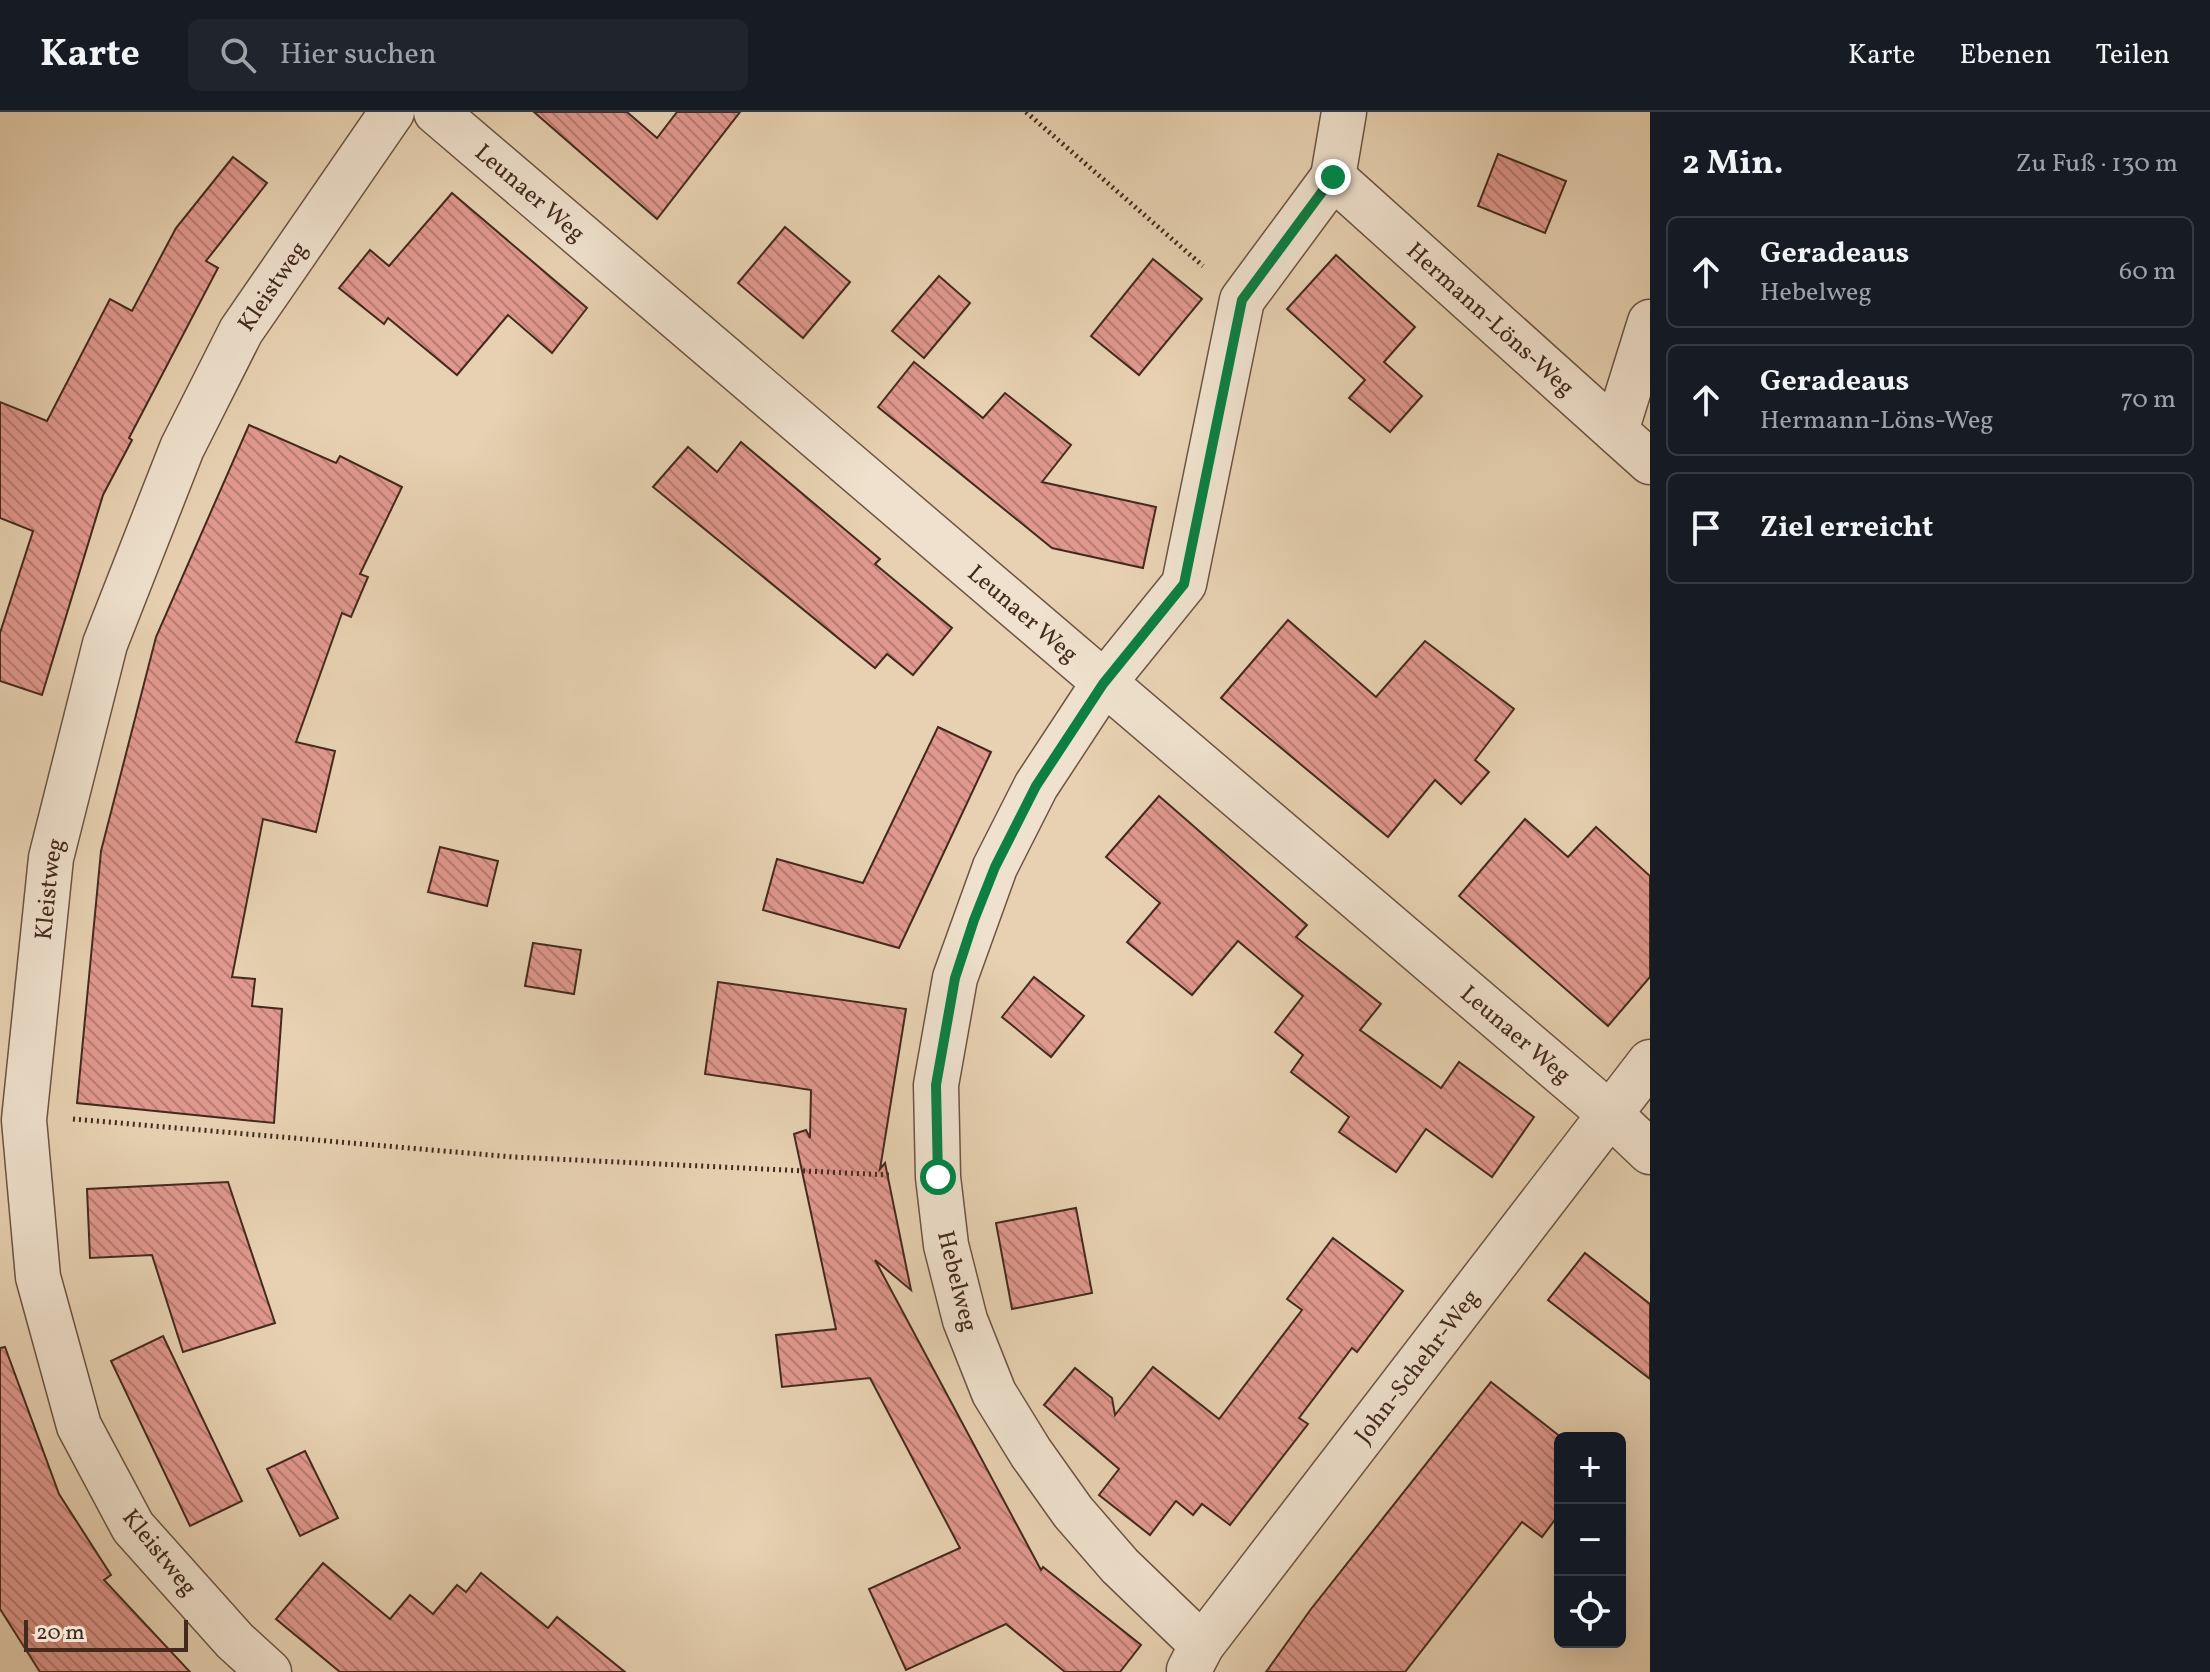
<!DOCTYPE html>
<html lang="de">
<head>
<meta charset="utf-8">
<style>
  :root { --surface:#171b24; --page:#20242c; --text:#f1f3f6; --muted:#9ea1a6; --line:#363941 }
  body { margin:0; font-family:Vollkorn,serif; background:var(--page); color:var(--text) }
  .controls { position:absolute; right:24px; bottom:24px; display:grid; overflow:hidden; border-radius:12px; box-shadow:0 8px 32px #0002 }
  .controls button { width:72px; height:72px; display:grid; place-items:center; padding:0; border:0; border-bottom:2px solid var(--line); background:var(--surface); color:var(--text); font:40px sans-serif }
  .scale { position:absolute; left:24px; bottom:20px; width:164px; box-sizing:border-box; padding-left:8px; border:4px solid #442a1e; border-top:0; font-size:22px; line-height:28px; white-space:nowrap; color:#442a1e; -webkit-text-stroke:6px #efe1cd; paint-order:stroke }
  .stop { position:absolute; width:24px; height:24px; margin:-18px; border:6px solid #0b8043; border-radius:50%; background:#fff }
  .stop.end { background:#0b8043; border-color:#fff; box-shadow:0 2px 8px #0008 }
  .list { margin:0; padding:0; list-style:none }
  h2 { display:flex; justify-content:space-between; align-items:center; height:104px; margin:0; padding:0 32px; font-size:34px }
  h2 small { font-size:26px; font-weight:400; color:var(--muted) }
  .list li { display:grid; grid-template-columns:52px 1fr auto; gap:24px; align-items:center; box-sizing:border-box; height:112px; margin:0 16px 16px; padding:0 16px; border:2px solid var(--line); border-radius:12px }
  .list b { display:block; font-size:30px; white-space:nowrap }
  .list p { margin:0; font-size:26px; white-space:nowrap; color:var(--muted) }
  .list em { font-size:26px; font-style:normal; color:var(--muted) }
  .icon { flex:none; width:44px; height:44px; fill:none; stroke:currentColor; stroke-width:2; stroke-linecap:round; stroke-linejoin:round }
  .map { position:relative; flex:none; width:1650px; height:1560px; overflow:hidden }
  header { display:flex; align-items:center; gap:48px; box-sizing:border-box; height:112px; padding:0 40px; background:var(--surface); border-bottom:2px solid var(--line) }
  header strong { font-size:38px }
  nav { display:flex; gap:44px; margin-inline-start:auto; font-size:28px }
  .search { width:560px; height:72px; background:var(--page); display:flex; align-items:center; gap:20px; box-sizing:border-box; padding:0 28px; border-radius:12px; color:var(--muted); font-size:30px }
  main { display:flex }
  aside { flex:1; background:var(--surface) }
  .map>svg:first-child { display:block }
  .building { fill:url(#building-back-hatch); stroke:#442a1e; stroke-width:2 }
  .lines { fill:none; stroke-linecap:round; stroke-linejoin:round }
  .minor-casing { stroke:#6d5443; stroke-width:47 }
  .path { stroke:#442a1e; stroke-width:5; stroke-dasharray:2 4; stroke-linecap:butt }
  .minor { stroke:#efe1cd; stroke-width:44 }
  .route { stroke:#0b8043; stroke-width:10 }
  .labels { text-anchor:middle; stroke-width:6; stroke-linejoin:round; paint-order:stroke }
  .street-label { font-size:24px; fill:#442a1e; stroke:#efe1cd }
</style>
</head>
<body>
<header>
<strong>Karte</strong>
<div class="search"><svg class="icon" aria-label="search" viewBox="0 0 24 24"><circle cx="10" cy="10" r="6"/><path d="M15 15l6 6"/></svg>Hier suchen</div>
<nav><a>Karte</a><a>Ebenen</a><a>Teilen</a></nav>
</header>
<main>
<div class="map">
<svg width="1650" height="1560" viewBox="0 0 1650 1560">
  <defs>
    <pattern id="building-back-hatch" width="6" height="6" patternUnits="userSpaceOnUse" patternTransform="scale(2)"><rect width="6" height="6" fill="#e1988e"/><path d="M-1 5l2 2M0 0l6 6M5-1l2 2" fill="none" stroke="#b87c73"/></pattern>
  </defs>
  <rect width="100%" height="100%" fill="#e7d1b2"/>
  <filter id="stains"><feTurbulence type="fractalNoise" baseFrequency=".0025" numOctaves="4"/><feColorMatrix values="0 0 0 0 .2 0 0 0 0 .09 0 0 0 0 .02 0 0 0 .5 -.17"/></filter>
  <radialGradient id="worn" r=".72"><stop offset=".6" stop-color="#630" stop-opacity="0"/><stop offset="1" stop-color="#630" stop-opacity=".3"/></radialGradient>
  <g class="building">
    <polygon points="534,0 627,0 657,26 677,0 740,0 657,107"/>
    <polygon points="1498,42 1566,69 1545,121 1478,94"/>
    <polygon points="233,45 267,71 206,149 218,156 129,326 132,328 103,383 42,583 0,569 0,521 33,419 0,406 0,290 47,309 110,187 132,199 176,116"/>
    <polygon points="452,81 587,196 552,241 508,203 457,263 388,206 384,212 339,176 370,138 389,154"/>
    <polygon points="785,115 850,170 803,226 738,171"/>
    <polygon points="1336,143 1415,215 1384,250 1422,284 1390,320 1349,286 1365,268 1287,197"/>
    <polygon points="1153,147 1202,187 1139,263 1091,224"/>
    <polygon points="939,164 970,191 924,246 892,219"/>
    <polygon points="914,250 983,306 1005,281 1071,333 1042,370 1156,395 1143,456 1052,436 878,295"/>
    <polygon points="249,313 336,351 340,344 402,375 360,462 368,465 351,505 342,501 296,630 335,639 316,720 263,707 232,865 255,867 252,894 282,897 274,1011 77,991 101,739 156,525"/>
    <polygon points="741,330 880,447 875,452 952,516 913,563 887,542 875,556 653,375 688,335 717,360"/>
    <polygon points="1288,508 1376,585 1425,529 1514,597 1475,648 1489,660 1461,692 1435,668 1388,725 1221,586"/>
    <polygon points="938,615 991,640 899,836 763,798 777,747 863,771"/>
    <polygon points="1159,684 1307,813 1296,825 1381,892 1360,918 1441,976 1459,950 1534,1005 1492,1065 1426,1017 1396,1060 1339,1020 1349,1005 1291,960 1303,943 1275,920 1303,884 1238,829 1192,883 1127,830 1160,791 1106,745"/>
    <polygon points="1525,707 1568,745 1596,715 1650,764 1650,865 1608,914 1459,784"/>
    <polygon points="440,735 498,749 487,794 428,780"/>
    <polygon points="533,831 581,838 574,882 525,874"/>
    <polygon points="1034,865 1084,904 1051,945 1002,905"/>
    <polygon points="718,870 906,897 880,1057 885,1051 911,1178 875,1148 1041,1458 1043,1455 1141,1533 1120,1560 1065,1560 1006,1512 906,1558 869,1477 960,1436 870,1266 782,1275 776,1223 836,1217 794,1022 806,1018 810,1026 811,978 705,962"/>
    <polygon points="228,1070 275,1211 183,1240 152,1143 90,1146 87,1077"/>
    <polygon points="1076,1096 1092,1181 1012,1197 996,1111"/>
    <polygon points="1333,1126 1403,1179 1357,1240 1352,1236 1299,1306 1308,1312 1230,1413 1202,1392 1193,1403 1176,1389 1150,1423 1099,1383 1119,1357 1044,1293 1075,1256 1112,1286 1115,1303 1153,1255 1219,1307 1302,1198 1287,1187"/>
    <polygon points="1585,1141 1650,1192 1650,1267 1548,1188"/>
    <polygon points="163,1224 242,1389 190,1414 111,1249"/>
    <polygon points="5,1235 59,1382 111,1463 104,1468 190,1560 40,1560 0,1497 0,1236"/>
    <polygon points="1491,1270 1562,1326 1560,1401 1542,1425 1522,1410 1405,1560 1266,1560 1311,1497"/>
    <polygon points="305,1339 338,1406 300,1424 267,1357"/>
    <polygon points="323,1451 390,1507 410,1483 433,1502 457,1473 466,1480 481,1461 548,1516 557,1505 625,1560 340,1560 276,1507"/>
  </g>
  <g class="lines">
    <g class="minor-casing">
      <g id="minor">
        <path id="s1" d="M 436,0 L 1611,1003 L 1650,1040"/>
        <path id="s2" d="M 1344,0 L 1333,65 L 1650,350"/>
        <polyline points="1616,319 1650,210"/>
        <polyline points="1202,1533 1120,1454 1073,1400 1031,1341 994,1281 965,1208 946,1133 938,1065 936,973 955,866 995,755 1036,674 1103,572 1184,472 1242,188 1333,65"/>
        <path id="s3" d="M 1189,1558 L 1202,1533 L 1650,950"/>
        <path id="s4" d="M 269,1560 L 235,1529 L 133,1415 L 79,1314 L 38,1165 L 24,1008 L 51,746 L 105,532 L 182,336 L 241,219 L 392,0"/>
      </g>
    </g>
    <g class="path">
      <polyline points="1026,0 1203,154"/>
      <polyline points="73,1007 513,1045 889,1063"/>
    </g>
    <use href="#minor" class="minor"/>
  </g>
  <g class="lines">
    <polyline class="route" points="938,1065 936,973 955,866 974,808 995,755 1036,674 1103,572 1184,472 1242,188 1333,65"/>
  </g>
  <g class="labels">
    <g class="street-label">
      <text dy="8" stroke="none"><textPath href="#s1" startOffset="124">Leunaer Weg</textPath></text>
      <text dy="8" stroke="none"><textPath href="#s4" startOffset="1506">Kleistweg</textPath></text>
      <text dy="8" stroke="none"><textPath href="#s2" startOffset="278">Hermann-Löns-Weg</textPath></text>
      <text dy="8" stroke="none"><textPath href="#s1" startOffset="772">Leunaer Weg</textPath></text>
      <text dy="8" stroke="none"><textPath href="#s4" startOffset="858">Kleistweg</textPath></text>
      <text dy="8" stroke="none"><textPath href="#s1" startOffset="1420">Leunaer Weg</textPath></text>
      <text transform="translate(958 1169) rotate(76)" y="8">Hebelweg</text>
      <text dy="8" stroke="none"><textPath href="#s3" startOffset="380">John-Schehr-Weg</textPath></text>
      <text transform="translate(160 1440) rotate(51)" y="8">Kleistweg</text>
    </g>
  </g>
  <rect width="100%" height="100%" filter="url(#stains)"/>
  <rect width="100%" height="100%" fill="url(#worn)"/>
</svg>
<div class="controls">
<button>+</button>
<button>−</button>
<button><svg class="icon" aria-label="locate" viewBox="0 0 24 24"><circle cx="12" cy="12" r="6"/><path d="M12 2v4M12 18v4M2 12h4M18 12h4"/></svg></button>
</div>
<div class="scale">20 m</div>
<div class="stop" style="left:938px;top:1065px"></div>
<div class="stop end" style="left:1333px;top:65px"></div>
</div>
<aside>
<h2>2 Min.<small>Zu Fuß · 130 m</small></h2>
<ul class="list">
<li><svg class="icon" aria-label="ahead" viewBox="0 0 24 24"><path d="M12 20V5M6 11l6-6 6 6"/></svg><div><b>Geradeaus</b><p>Hebelweg</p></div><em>60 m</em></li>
<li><svg class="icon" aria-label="ahead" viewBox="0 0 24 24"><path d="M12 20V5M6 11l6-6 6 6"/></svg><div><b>Geradeaus</b><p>Hermann-Löns-Weg</p></div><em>70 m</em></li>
<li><svg class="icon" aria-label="arrive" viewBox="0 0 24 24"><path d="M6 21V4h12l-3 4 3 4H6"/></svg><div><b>Ziel erreicht</b></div></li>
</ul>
</aside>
</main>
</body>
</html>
